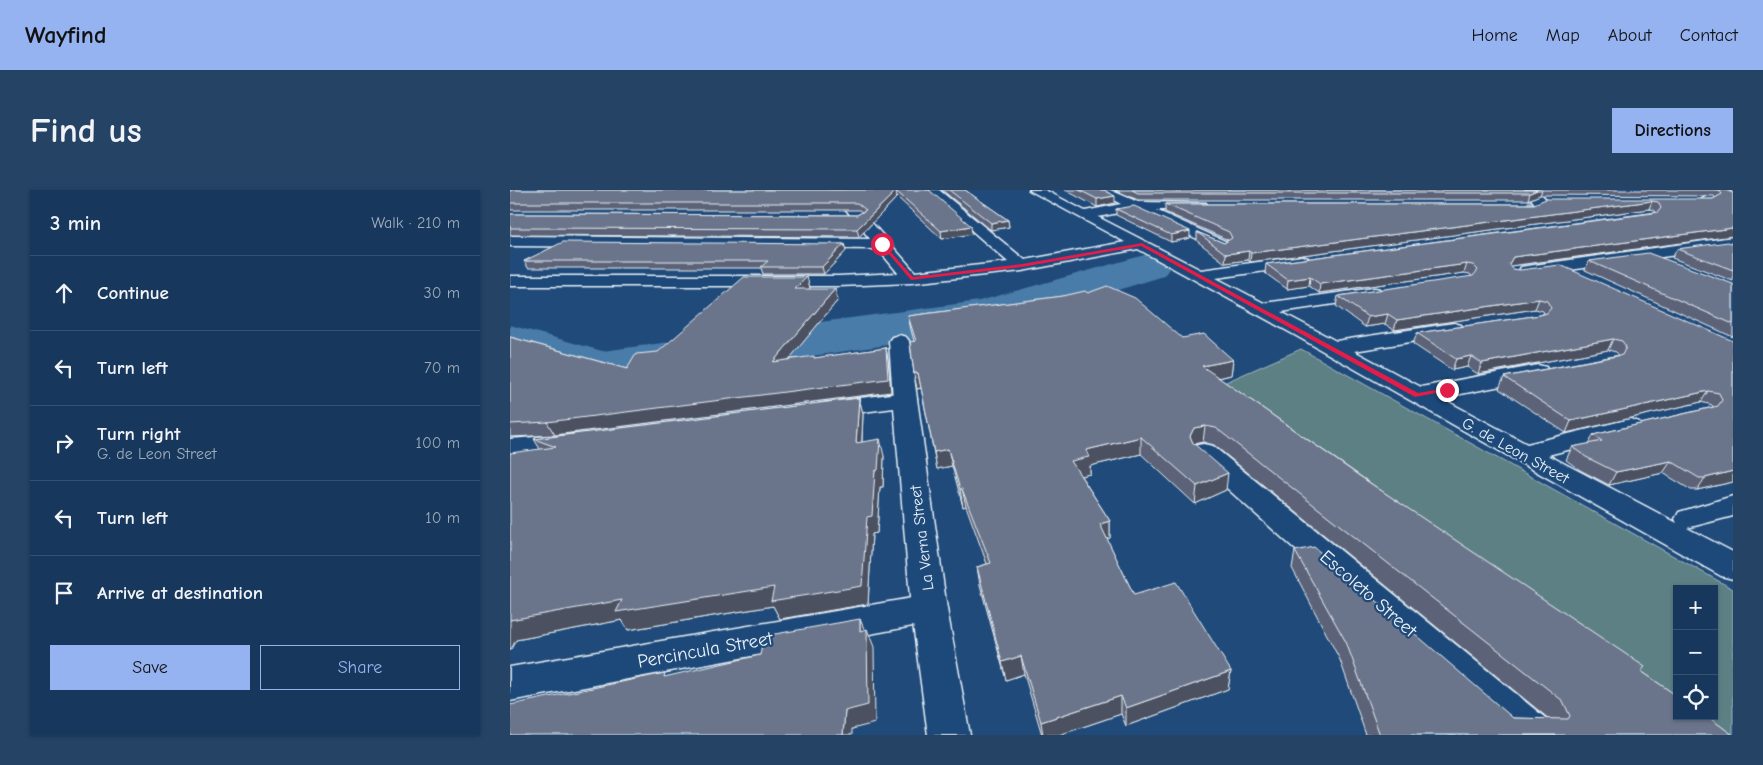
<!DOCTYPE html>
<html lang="en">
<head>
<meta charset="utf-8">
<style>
  :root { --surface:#17385c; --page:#244365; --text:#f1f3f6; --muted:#9eacbb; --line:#365272; --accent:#95b2f1 }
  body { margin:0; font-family:"Comic Neue",sans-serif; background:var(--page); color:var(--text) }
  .controls { position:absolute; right:15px; bottom:15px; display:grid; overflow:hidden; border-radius:0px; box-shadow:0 1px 4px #0004 }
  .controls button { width:45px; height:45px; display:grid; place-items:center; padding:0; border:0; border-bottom:1px solid var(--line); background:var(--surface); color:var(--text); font:25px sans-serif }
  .stop { position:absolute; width:15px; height:15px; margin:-11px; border:4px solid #e11d48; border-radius:50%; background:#fff }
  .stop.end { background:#e11d48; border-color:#fff; box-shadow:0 1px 5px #0008 }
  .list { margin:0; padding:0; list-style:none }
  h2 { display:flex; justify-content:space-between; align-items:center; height:65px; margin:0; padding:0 20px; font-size:21px }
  h2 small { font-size:16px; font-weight:400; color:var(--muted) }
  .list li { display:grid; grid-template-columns:32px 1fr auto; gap:15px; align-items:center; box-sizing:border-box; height:75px; padding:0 20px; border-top:1px solid var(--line) }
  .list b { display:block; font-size:19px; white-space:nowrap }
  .list p { margin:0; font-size:16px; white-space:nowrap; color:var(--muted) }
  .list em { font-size:16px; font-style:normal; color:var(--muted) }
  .actions { display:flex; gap:10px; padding:15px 20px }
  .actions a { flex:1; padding:11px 0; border:1px solid var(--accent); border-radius:0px; text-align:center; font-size:18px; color:var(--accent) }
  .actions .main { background:var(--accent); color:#111 }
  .icon { flex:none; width:28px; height:28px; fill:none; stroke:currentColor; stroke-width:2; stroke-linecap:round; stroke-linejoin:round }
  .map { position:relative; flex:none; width:1223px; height:545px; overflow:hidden; border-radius:0px }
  header { display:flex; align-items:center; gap:30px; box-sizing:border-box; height:70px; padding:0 25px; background:var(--accent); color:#111 }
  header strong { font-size:24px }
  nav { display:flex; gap:28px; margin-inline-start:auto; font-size:18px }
  .intro { display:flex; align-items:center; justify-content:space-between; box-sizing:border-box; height:120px; padding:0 30px }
  h1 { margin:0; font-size:35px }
  .button { padding:12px 22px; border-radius:0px; background:var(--accent); color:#111; font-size:18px; font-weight:700 }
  main { display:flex; gap:30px; padding:0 30px }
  aside { flex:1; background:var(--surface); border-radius:0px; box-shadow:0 1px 4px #0004 }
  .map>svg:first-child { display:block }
  .green { fill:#5d8084; stroke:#a2b8be }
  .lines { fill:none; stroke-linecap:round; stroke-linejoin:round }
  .stream { fill:#89abc8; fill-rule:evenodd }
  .river { fill:#4a7ca8; fill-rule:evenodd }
  .minor-casing { stroke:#e8f1f8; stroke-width:3 }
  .tertiary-casing { stroke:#e8f1f8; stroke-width:3 }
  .minor { fill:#1f4a7a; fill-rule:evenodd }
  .tertiary { fill:#1f4a7a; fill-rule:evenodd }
  .wall { fill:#5c6478; stroke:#e8f1f8 }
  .shaded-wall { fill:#4b5161; stroke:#e8f1f8 }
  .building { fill:#6b748b; stroke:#e8f1f8 }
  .route { fill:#e11d48 }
  .labels { text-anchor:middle; stroke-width:4.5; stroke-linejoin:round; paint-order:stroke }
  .street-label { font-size:16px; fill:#e8f1f8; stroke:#1f4a7a }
  .near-street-label { font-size:19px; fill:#e8f1f8; stroke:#1f4a7a }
</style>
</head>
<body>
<header>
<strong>Wayfind</strong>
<nav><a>Home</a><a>Map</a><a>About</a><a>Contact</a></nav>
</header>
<div class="intro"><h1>Find us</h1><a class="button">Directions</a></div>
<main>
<aside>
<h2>3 min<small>Walk · 210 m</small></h2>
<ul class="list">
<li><svg class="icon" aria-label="ahead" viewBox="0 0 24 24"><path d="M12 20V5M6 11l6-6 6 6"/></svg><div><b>Continue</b></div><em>30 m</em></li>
<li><svg class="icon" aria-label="left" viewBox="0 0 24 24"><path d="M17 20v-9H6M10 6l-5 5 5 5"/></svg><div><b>Turn left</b></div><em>70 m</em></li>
<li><svg class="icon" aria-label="right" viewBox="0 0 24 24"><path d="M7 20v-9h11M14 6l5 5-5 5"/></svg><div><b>Turn right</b><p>G. de Leon Street</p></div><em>100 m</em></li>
<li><svg class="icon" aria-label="left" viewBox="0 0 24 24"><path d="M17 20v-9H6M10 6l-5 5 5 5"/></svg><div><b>Turn left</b></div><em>10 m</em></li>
<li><svg class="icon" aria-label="arrive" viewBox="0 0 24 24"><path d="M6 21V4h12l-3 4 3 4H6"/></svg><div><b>Arrive at destination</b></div></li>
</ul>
<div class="actions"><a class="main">Save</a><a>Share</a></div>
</aside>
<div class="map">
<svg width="1223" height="545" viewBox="0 0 1223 545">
  <rect width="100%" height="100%" fill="#1f4a7a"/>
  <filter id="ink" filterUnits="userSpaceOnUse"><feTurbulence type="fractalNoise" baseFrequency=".02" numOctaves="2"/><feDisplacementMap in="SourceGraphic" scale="10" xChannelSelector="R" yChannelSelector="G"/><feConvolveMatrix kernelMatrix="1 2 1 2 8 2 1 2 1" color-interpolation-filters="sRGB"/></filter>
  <g filter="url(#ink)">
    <polygon class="green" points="791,159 1223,399 1223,545 1181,526 1204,526 1204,399 1167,399 1167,516 709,195"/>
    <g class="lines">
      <polygon class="stream" points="1012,0 1018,0 1026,9 1021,15 1016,14 1020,9"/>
      <polygon class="river" points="638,64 654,68 660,77 654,86 473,141 90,197 0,169 0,135 92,161 469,111"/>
      <g class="minor-casing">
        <g id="minor">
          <polygon points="320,0 333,0 405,82 498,72 415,0 429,0 515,70 615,52 519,0 535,0 575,21 611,14 584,0 600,0 628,12 696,13 698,16 696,19 691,20 646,20 717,52 720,55 717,58 707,58 624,20 588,27 691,80 792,66 798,68 800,71 798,74 792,76 706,88 754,113 864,98 870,99 873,103 870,107 864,108 771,122 826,151 944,133 951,135 954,139 951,143 944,145 844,161 911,197 1028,175 1036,177 1039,182 1036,187 931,208 1017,254 1120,229 1129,232 1133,237 1129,242 1038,265 1167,333 1165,329 1169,322 1223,306 1223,326 1177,338 1223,362 1223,389 1211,386 781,143 628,59 512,81 401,93 329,96 0,96 0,86 329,86 388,83 368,59 0,56 0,46 360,49"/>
          <polygon points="1015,0 1028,0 1037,11 1030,15 1025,14"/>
          <polygon points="1207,0 1221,0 1199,17 1167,26 1160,22 1162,19 1189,11"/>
          <polygon points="1223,47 1223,57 1017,86 1011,85 1009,81 1011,77 1017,76"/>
          <polygon points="389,145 396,147 399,151 407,209 403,214 395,216 387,214 383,209 379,151 382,147"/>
          <polygon points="693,254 703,256 1039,531 1045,545 993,545 683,268 680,262 683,256"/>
          <polygon points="419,405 432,409 437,419 432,429 419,433 0,511 0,477"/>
        </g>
      </g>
      <g class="tertiary-casing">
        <g id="tertiary">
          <polygon points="395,202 403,204 407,209 437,419 460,545 418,545 401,419 384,218 314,227 305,225 302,220 305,215 314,213"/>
          <polygon points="66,244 75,246 79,252 75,258 0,265 0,249"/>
        </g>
      </g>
      <use href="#minor" class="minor"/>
      <use href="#tertiary" class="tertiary"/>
    </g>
    <g class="wall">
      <polygon points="0,0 419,0 462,44 432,49 387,7 349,47 0,45 0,24 347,25 352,22 349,20 0,20"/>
      <polygon points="432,0 455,0 498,30 499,37 481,40"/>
      <polygon points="555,0 594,0 605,13 587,17"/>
      <polygon points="605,0 1215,0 1223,3 1223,46 1001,76 1003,79 1223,151 1223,292 1187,300 1181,300 1153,283 1099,295 1070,280 1056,270 1062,257 1079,254 1083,245 1203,217 1202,215 1191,212 1056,243 989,199 994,187 1109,165 1106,162 1098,160 968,184 957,177 942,180 903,154 907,143 1030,125 1034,123 1033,121 1025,119 884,140 875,134 855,137 826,116 828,106 962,87 960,84 954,83 809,103 799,96 777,99 755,83 756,74 1146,22 1144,20 1139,19 740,72 738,70 715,73 687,51 687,42 714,53 718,50 655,22 655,14 1024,14 1203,9 1205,8 1204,6 1030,5 1018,10 628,10"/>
      <polygon points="606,19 680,48 661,52 606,25"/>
      <polygon points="334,54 336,61 314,84 253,84 251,78 18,78 14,71"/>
      <polygon points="1223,54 1223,91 1162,68 1167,59"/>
      <polygon points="1079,71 1223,94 1223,147 1075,80"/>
      <polygon points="297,87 300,98 299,99 328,110 279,169 305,168 376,158 378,170 381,202 45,245 0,247 0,147 117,179 148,162"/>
      <polygon points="578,103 672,148 723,170 721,185 709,188 1223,545 856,545 830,470 782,378 785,361 1003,528 1039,529 704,255 693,252 684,254 716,300 685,314 631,264 580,276 580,284 571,286 600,331 600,348 597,349 624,405 721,481 718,499 616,536 611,524 549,545 532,545 514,484 496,490 470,395 467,377 477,374 456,316 453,317 442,276 427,279 411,198 407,199 404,183 404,151 401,140 398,126"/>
      <polygon points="349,208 353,224 352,252 374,266 373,297 370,297 367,343 362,344 358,414 270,429 263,416 118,440 112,430 6,450 30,259 24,249"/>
    </g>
    <g class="shaded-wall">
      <polygon points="1027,0 1032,0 1030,5 1018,10 1020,3"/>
      <polygon points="386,1 387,7 349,47 347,39"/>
      <polygon points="605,6 605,13 587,17 587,9"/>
      <polygon points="1142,11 1139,19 740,72 741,63"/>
      <polygon points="498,30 499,37 481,40 481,33"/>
      <polygon points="461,36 462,44 432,49 431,41"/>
      <polygon points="1223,38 1223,46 1000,76 999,74 1003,67"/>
      <polygon points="680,41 680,48 661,52 661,45"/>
      <polygon points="334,54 336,61 314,84 312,77"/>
      <polygon points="739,61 738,70 715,73 716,64"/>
      <polygon points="957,74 954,83 809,103 810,94"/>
      <polygon points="297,87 300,98 289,110 285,99"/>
      <polygon points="800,87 799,96 777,99 778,90"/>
      <polygon points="325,99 328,110 267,184 263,172"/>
      <polygon points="1029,109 1025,119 884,140 887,130"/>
      <polygon points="878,124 875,134 855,137 858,127"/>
      <polygon points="1103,149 1098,160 968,184 972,173"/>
      <polygon points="376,158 378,170 381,202 45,245 37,232"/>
      <polygon points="961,166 957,177 942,180 946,169"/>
      <polygon points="723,170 721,185 691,192 692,176"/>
      <polygon points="404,183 408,183 411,198 407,199"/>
      <polygon points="1198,201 1191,212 1056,243 1061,231"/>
      <polygon points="349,208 353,224 351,269 346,253"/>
      <polygon points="695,236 693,252 683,254 680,246 684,238"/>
      <polygon points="631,247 631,264 580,276 580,284 562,288 561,271 576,260"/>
      <polygon points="370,249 374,266 373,297 370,297 367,343 362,344 358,414 270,429 263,416 118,440 112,430 6,450 0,461 0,430 357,327 365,281"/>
      <polygon points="438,259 442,276 427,279 424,262"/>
      <polygon points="1161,271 1153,283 1099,295 1106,282"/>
      <polygon points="1223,281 1223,292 1187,300 1195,288"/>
      <polygon points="718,283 716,300 685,314 687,296"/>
      <polygon points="450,299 452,299 456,316 453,317"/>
      <polygon points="600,331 600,348 590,351 590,334"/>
      <polygon points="350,429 357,446 350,441"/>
      <polygon points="357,439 364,457 365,533 342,539 342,545 333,545 335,521"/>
      <polygon points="511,466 514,484 496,490 492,472"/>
      <polygon points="721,481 718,499 616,536 616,518"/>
      <polygon points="611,506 611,524 549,545 533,545 531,532"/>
    </g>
    <g class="building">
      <polygon points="0,0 419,0 461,36 431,41 386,1 347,39 0,38 0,24 347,25 356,20 347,13 0,13"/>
      <polygon points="439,0 455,0 498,30 481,33"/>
      <polygon points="569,0 594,0 605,6 587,9"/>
      <polygon points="622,0 1027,0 1020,3 628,3"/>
      <polygon points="1209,0 1215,0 1223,3 1223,38 1003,67 999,74 1003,79 1010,80 1050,75 1223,151 1223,281 1195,288 1189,288 1161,271 1106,282 1076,267 1062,257 1092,251 1083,245 1208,216 1212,210 1209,203 1198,201 1061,231 994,187 1112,165 1116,157 1112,151 1103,149 972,173 961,166 946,169 907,143 1030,125 1037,123 1041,118 1037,111 1029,109 887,130 878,124 858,127 828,106 963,86 968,80 963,75 957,74 810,94 800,87 778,90 756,74 1143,23 1148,22 1151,18 1148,12 1142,11 741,63 739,61 716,64 687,42 714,53 722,48 719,42 655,14 1024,14 1036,9 1203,9 1212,4"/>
      <polygon points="624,16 680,41 661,45 606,19"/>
      <polygon points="53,52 334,54 312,77 251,77 258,71 14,71"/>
      <polygon points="1218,52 1223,54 1223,80 1167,59"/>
      <polygon points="1138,63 1223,94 1223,134 1079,71"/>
      <polygon points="234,87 297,87 285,99 325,99 263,172 304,166 304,168 376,158 378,189 37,232 0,234 0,147 117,179 126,164 148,162"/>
      <polygon points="597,96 625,108 672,148 694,144 723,170 692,176 851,287 1135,477 1131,481 1167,506 1167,526 1197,526 1223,545 870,545 836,452 785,361 804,357 1003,528 1058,529 1060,526 1053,511 706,238 695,236 684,238 680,246 683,253 718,283 687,296 631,247 576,260 579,267 561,271 600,331 590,334 624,405 666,392 721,481 616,518 611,506 531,532 511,466 492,472 467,377 481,373 452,299 450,299 438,259 424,262 408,183 404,183 400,152 406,151 398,126 553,106 575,101 578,103"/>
      <polygon points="349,208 346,253 370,249 368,280 365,281 362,326 357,327 352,396 261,411 264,397 106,422 112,410 0,430 0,263 46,257 24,249"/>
      <polygon points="350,429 350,441 357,439 358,515 335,521 333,545 0,545 0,515 155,483 154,487 250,465 254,446"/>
    </g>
  </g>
  <polygon class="route" points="372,52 403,87 512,74 632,53 908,203 937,198 941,200 905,207 631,56 512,77 401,90 371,55"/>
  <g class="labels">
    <g class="street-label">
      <text transform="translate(1006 260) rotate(29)" y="6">G. de Leon Street</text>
      <text transform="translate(411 348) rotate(-97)" y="6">La Verna Street</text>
    </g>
    <g class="near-street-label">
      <text transform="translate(859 403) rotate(41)" y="7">Escoleto Street</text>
      <text transform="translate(195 459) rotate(-10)" y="7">Percincula Street</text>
    </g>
  </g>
</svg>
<div class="controls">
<button>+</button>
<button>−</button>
<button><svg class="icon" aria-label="locate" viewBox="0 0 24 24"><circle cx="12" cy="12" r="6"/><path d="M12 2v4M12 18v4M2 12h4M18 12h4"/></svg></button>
</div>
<div class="stop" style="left:372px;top:54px"></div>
<div class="stop end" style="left:937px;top:200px"></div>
</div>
</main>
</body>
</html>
